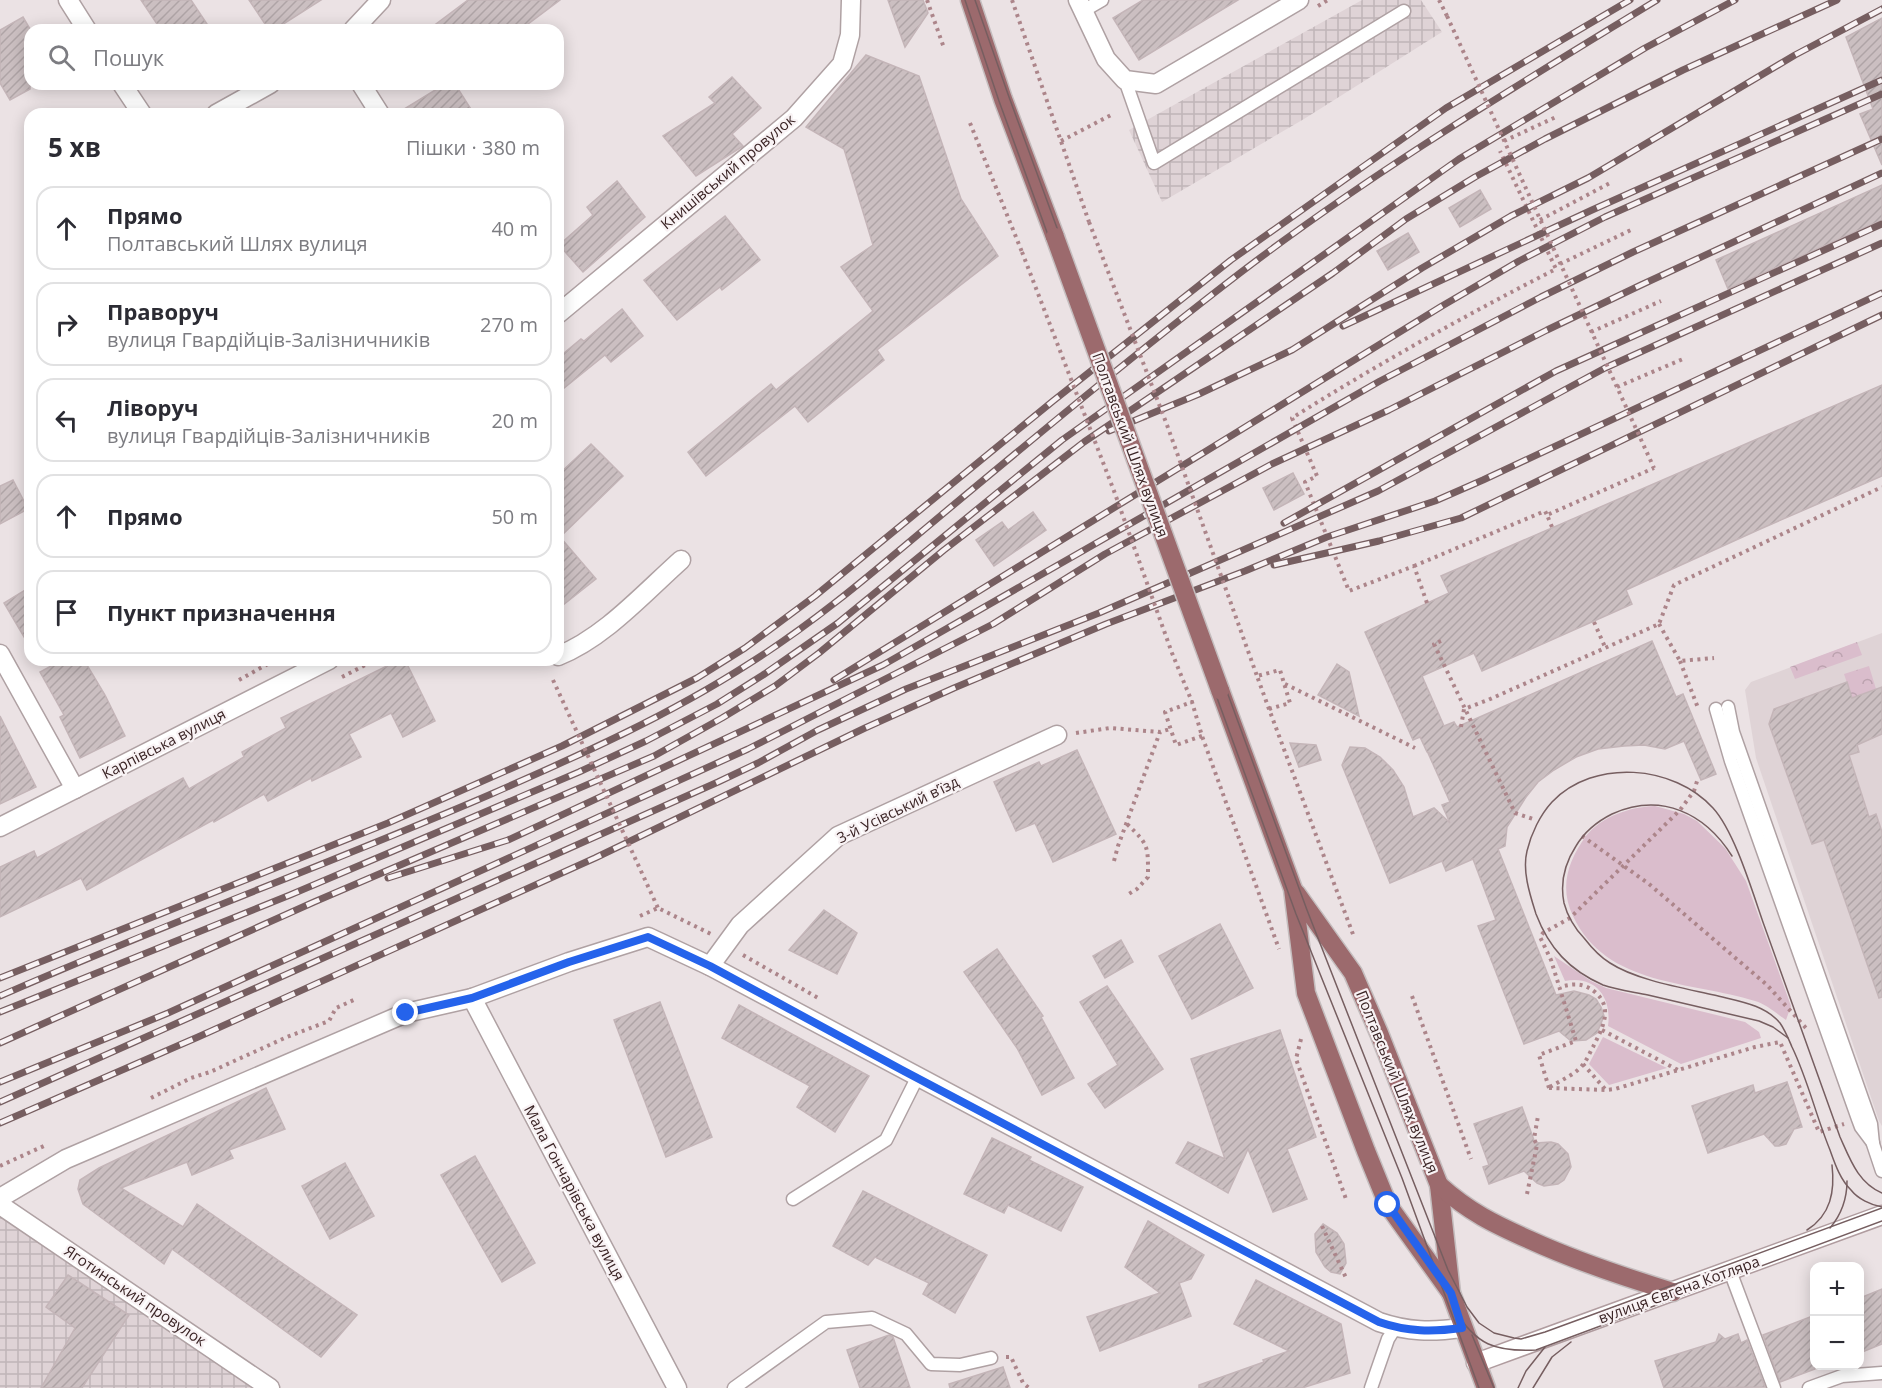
<!DOCTYPE html>
<html lang="uk">
<head>
<meta charset="utf-8">
<style>
  :root { --surface:#fff; --page:#f2f2f3; --text:#2b2b33; --muted:#7c7c81; --line:#e1e1e2 }
  body { margin:0; font-family:"Open Sans",sans-serif; background:var(--page); color:var(--text) }
  .controls { position:absolute; right:18px; bottom:18px; display:grid; overflow:hidden; border-radius:12px; box-shadow:0 3px 15px #0003 }
  .controls button { width:54px; height:54px; display:grid; place-items:center; padding:0; border:0; border-bottom:2px solid var(--line); background:var(--surface); color:var(--text); font:30px sans-serif }
  .stop { position:absolute; width:18px; height:18px; margin:-14px; border:4px solid #2563eb; border-radius:50%; background:#fff }
  .stop.end { background:#2563eb; border-color:#fff; box-shadow:0 2px 6px #0008 }
  .list { margin:0; padding:0; list-style:none }
  h2 { display:flex; justify-content:space-between; align-items:center; height:78px; margin:0; padding:0 24px; font-size:26px }
  h2 small { font-size:20px; font-weight:400; color:var(--muted) }
  .list li { display:grid; grid-template-columns:39px 1fr auto; gap:18px; align-items:center; box-sizing:border-box; height:84px; margin:0 12px 12px; padding:0 12px; border:2px solid var(--line); border-radius:18px }
  .list b { display:block; font-size:22px; white-space:nowrap }
  .list p { margin:0; font-size:20px; white-space:nowrap; color:var(--muted) }
  .list em { font-size:20px; font-style:normal; color:var(--muted) }
  .icon { flex:none; width:33px; height:33px; fill:none; stroke:currentColor; stroke-width:2; stroke-linecap:round; stroke-linejoin:round }
  .map { position:relative; flex:none; width:1882px; height:1388px; overflow:hidden }
  .search { position:absolute; background:var(--surface); box-shadow:0 3px 15px #0003; left:24px; top:24px; width:540px; height:66px; display:flex; align-items:center; gap:15px; box-sizing:border-box; padding:0 21px; border-radius:18px; color:var(--muted); font-size:22px }
  .panel { position:absolute; background:var(--surface); box-shadow:0 3px 15px #0003; left:24px; top:108px; width:540px; height:558px; border-radius:18px }
  .map>svg:first-child { display:block }
  .built { fill:#dfd3d6 }
  .industrial { fill:url(#industrial-grid) }
  .green { fill:#dabdcc }
  .forest { fill:url(#forest-crowns) }
  .building { fill:url(#building-hatch); stroke:#c4b5b8; stroke-width:1.5 }
  .lines { fill:none; stroke-linecap:round; stroke-linejoin:round }
  .lane-casing { stroke:#afa1a3; stroke-width:15 }
  .street-casing { stroke:#afa1a3; stroke-width:21 }
  .secondary-casing { stroke:#b09c9f; stroke-width:21 }
  .primary-casing { stroke:#c4bdbe; stroke-width:21 }
  .path { stroke:#ac858a; stroke-width:4; stroke-dasharray:3 4.5; stroke-linecap:butt }
  .lane { stroke:#fff; stroke-width:12 }
  .street { stroke:#fff; stroke-width:18 }
  .secondary { stroke:#fff; stroke-width:18 }
  .primary { stroke:#9c6a6d; stroke-width:18 }
  .tram { stroke:#765e60; stroke-width:1.5 }
  .rail-casing { stroke:#765e60; stroke-width:7 }
  .rail { stroke:#f8f2f4; stroke-width:4.5; stroke-dasharray:14; stroke-linecap:butt }
  .primary-bridge-casing { stroke:#c4bdbe; stroke-width:21; stroke-linecap:butt }
  .path-bridge { stroke:#ac858a; stroke-width:4; stroke-dasharray:3 4.5; stroke-linecap:butt }
  .primary-bridge { stroke:#9c6a6d; stroke-width:18 }
  .route { stroke:#2563eb; stroke-width:8 }
  .labels { text-anchor:middle; stroke-width:4.5; stroke-linejoin:round; paint-order:stroke }
  .street-label { font-size:15px; fill:#3a2425; stroke:#f8f2f4 }
</style>
</head>
<body>
<div class="map">
<svg width="1882" height="1388" viewBox="0 0 1882 1388">
  <defs>
    <pattern id="industrial-grid" width="8" height="8" patternUnits="userSpaceOnUse" patternTransform="scale(1.5)"><rect width="8" height="8" fill="#dfd3d6"/><path d="M0 4h8M4 0v8" fill="none" stroke="#c0b5b8"/></pattern>
    <pattern id="forest-crowns" width="20" height="18" patternUnits="userSpaceOnUse" patternTransform="scale(1.5)"><rect width="20" height="18" fill="#dabdcc"/><path d="M2 6a3 3 0 1 1 6 0M12 15a3 3 0 1 1 6 0" fill="none" stroke="#bca2af"/></pattern>
    <pattern id="building-hatch" width="6" height="6" patternUnits="userSpaceOnUse" patternTransform="scale(1.5)"><rect width="6" height="6" fill="#cbbfc1"/><path d="M-1 1l2-2M0 6l6-6M5 7l2-2" fill="none" stroke="#afa4a6"/></pattern>
  </defs>
  <rect width="100%" height="100%" fill="#ebe2e4"/>
  <polygon class="built" points="1882,633 1882,1126 1879,1121 1756,758 1745,690 1751,682"/>
  <g class="industrial">
    <polygon points="1362,0 1421,0 1442,32 1304,119 1162,202 1129,130"/>
    <polygon points="0,1205 270,1388 0,1388"/>
  </g>
  <g class="green">
    <path d="M 1655,806 L 1684,814 L 1697,821 L 1725,848 L 1746,881 L 1791,1006 L 1786,1020 C 1777,1014 1766,1004 1755,1001 C 1692,981 1606,987 1573,916 C 1559,887 1568,861 1586,836 C 1602,816 1630,807 1655,806 Z"/>
    <path d="M 1554,956 L 1591,981 L 1606,988 L 1745,1022 L 1759,1032 L 1761,1038 L 1681,1064 L 1608,1026 C 1612,998 1596,975 1565,981 Z"/>
    <polygon points="1603,1037 1667,1068 1609,1085 1589,1064"/>
  </g>
  <g class="forest">
    <polygon points="1857,642 1862,655 1795,679 1790,667"/>
    <polygon points="1869,666 1876,689 1852,698 1844,674"/>
  </g>
  <g class="building">
    <polygon points="141,0 191,0 211,30 161,30"/>
    <polygon points="249,0 321,0 274,30 269,30"/>
    <polygon points="468,0 560,0 520,30 428,30"/>
    <polygon points="888,0 923,0 928,13 905,47"/>
    <polygon points="1143,0 1238,0 1139,60 1113,18"/>
    <polygon points="23,17 30,29 30,89 10,100 0,83 0,30"/>
    <polygon points="1882,18 1882,165 1860,114 1873,109 1846,37"/>
    <polygon points="866,55 919,76 961,199 998,256 877,350 884,360 808,422 795,406 706,476 688,452 771,384 776,390 873,311 841,267 873,245 844,149 806,127"/>
    <polygon points="732,77 761,108 732,134 743,146 696,176 663,136 715,103 709,97"/>
    <polygon points="445,84 455,84 474,114 396,114"/>
    <polygon points="617,181 645,217 583,272 559,245 593,215 587,207"/>
    <polygon points="1882,185 1882,220 1728,289 1716,260"/>
    <polygon points="1480,190 1491,209 1460,227 1449,208"/>
    <polygon points="725,216 760,260 722,290 720,287 677,320 644,280"/>
    <polygon points="1408,233 1419,252 1388,270 1377,251"/>
    <polygon points="622,309 643,336 611,362 605,355 558,393 558,358 581,339 584,341"/>
    <polygon points="1882,385 1882,476 1758,530 1626,590 1632,604 1482,671 1474,653 1422,676 1444,726 1454,722 1457,727 1652,641 1676,697 1683,694 1716,774 1701,780 1684,741 1665,749 1644,745 1624,746 1598,749 1576,757 1554,770 1538,782 1526,797 1507,827 1505,846 1498,849 1556,995 1574,991 1589,995 1596,999 1601,1007 1604,1016 1597,1033 1586,1040 1571,1041 1559,1031 1524,1044 1478,926 1496,920 1473,859 1446,871 1442,861 1390,883 1342,765 1350,747 1365,748 1380,757 1393,770 1404,787 1413,817 1434,808 1450,823 1442,805 1450,802 1428,753 1431,754 1427,752 1420,737 1413,740 1365,632 1449,593 1441,576"/>
    <polygon points="591,444 623,476 560,537 596,579 558,609 558,475"/>
    <polygon points="1293,473 1304,494 1274,510 1263,488"/>
    <polygon points="13,480 28,509 0,524 0,486"/>
    <polygon points="1033,512 1046,530 994,566 976,540 1002,522 1008,530"/>
    <polygon points="30,587 30,647 4,603"/>
    <polygon points="62,660 84,660 105,695 125,736 80,758 60,717 64,715 40,672"/>
    <polygon points="399,660 405,660 435,721 403,737 391,713 349,734 361,757 312,781 311,778 268,801 264,794 214,822 213,820 87,890 81,878 0,917 0,867 34,851 37,858 183,778 189,789 244,757 242,752 286,728 281,718"/>
    <polygon points="1337,664 1349,672 1359,716 1318,695"/>
    <polygon points="1847,682 1852,698 1882,687 1882,734 1857,745 1859,752 1849,755 1869,817 1876,814 1882,832 1882,997 1879,998 1824,840 1812,844 1769,724 1774,709"/>
    <polygon points="0,716 36,787 0,804"/>
    <polygon points="1290,743 1316,745 1321,760 1299,767"/>
    <polygon points="1077,750 1116,834 1053,862 1035,823 1016,831 994,782 1039,762 1041,766"/>
    <polygon points="824,910 857,933 837,974 789,950"/>
    <polygon points="1220,924 1253,988 1192,1019 1159,956"/>
    <polygon points="1121,940 1133,962 1105,978 1093,956"/>
    <polygon points="997,949 1043,1016 1041,1017 1074,1078 1042,1095 1017,1048 964,972"/>
    <polygon points="1107,986 1163,1069 1105,1108 1088,1084 1118,1065 1080,1002"/>
    <polygon points="660,1002 712,1137 666,1157 614,1020"/>
    <polygon points="739,1005 869,1076 835,1132 797,1107 810,1086 722,1038"/>
    <polygon points="1280,1030 1316,1137 1287,1149 1307,1199 1273,1212 1248,1149 1228,1193 1176,1163 1188,1142 1225,1159 1191,1059"/>
    <polygon points="1787,1082 1802,1127 1794,1129 1786,1144 1779,1146 1775,1146 1764,1134 1708,1153 1692,1106 1753,1085 1755,1093"/>
    <polygon points="266,1088 285,1129 229,1150 233,1158 192,1175 187,1162 121,1188 183,1227 197,1204 357,1315 321,1357 172,1249 164,1264 83,1204 78,1189 80,1180 99,1168"/>
    <polygon points="1522,1107 1535,1143 1551,1142 1558,1144 1568,1154 1571,1167 1564,1180 1558,1184 1544,1186 1537,1183 1524,1171 1489,1184 1483,1167 1489,1165 1474,1124"/>
    <polygon points="992,1138 1031,1157 1029,1160 1083,1187 1061,1231 1008,1205 1004,1213 964,1194"/>
    <polygon points="475,1156 535,1263 502,1282 441,1175"/>
    <polygon points="345,1163 374,1216 330,1239 302,1186"/>
    <polygon points="863,1191 987,1255 955,1313 923,1294 929,1283 875,1257 868,1265 833,1246"/>
    <polygon points="1148,1221 1204,1255 1191,1279 1179,1283 1191,1316 1100,1351 1087,1317 1160,1293 1125,1267"/>
    <polygon points="1323,1224 1337,1233 1344,1244 1346,1263 1340,1274 1331,1272 1325,1267 1316,1252 1315,1234"/>
    <polygon points="68,1275 129,1315 82,1388 41,1388 75,1328 46,1307"/>
    <polygon points="1256,1280 1341,1324 1350,1373 1302,1388 1199,1388 1199,1385 1264,1362 1263,1360 1289,1351 1234,1324"/>
    <polygon points="1882,1289 1882,1344 1860,1353 1860,1298"/>
    <polygon points="1815,1315 1815,1369 1780,1382 1763,1335"/>
    <polygon points="1719,1334 1725,1339 1738,1334 1741,1343 1747,1340 1765,1387 1664,1388 1655,1361 1716,1342"/>
    <polygon points="889,1335 893,1337 910,1388 860,1388 847,1350"/>
    <polygon points="1003,1367 1010,1388 950,1388 949,1384"/>
  </g>
  <g class="lines">
    <g class="lane-casing">
      <g id="lane">
        <polyline points="1083,11 1102,0"/>
        <polyline points="1125,80 1154,163 1404,11"/>
        <polyline points="1728,707 1733,732 1871,1124 1873,1144 1882,1171"/>
        <polyline points="1716,709 1731,761 1858,1119 1861,1127 1873,1143"/>
        <polyline points="793,1199 886,1140 917,1078"/>
        <polyline points="1730,1271 1774,1388"/>
        <polyline points="734,1388 826,1322 872,1318 906,1334 931,1364 960,1365 991,1358"/>
        <polyline points="1371,1388 1388,1339 1395,1328"/>
        <polyline points="1809,1388 1842,1376 1882,1373"/>
      </g>
    </g>
    <g class="street-casing">
      <g id="street">
        <polyline points="68,0 87,30"/>
        <polyline points="1078,0 1106,59 1125,80 1156,84 1299,0"/>
        <polyline points="353,30 381,0"/>
        <polyline points="122,84 142,114"/>
        <polyline points="361,84 380,114"/>
        <polyline points="216,114 270,84"/>
        <polyline points="558,314 794,118 842,64 850,35 851,0"/>
        <polyline points="0,654 75,789"/>
        <path d="M 558,656 C 604,638 644,593 681,560"/>
        <polyline points="0,827 329,660"/>
        <polyline points="710,966 740,925 838,836 1057,735"/>
        <polyline points="472,998 677,1388"/>
        <path d="M 0,1198 L 66,1159 L 406,1013 L 472,998 L 569,962 L 648,937 L 710,966 L 1379,1322 C 1408,1332 1432,1332 1462,1328"/>
        <polyline points="0,1205 270,1388"/>
      </g>
    </g>
    <g class="secondary-casing">
      <polyline id="secondary" points="1476,1363 1882,1215"/>
    </g>
    <g class="primary-casing">
      <g id="primary">
        <polyline points="970,0 1003,99 1055,237"/>
        <polyline points="1220,690 1293,889 1306,993 1366,1151 1388,1205 1451,1293"/>
        <polyline points="1296,893 1353,973 1379,1033 1439,1185 1451,1293 1486,1388"/>
        <path d="M 1439,1185 C 1469,1212 1494,1224 1530,1240 C 1576,1261 1624,1277 1673,1292"/>
      </g>
    </g>
    <g class="path">
      <polyline points="927,0 944,48"/>
      <polyline points="1012,0 1089,222"/>
      <polyline points="1439,0 1447,16"/>
      <polyline points="1318,6 1328,0"/>
      <polyline points="970,123 1022,252"/>
      <polyline points="1061,141 1113,114"/>
      <polyline points="1504,141 1556,117"/>
      <polyline points="1540,220 1610,183"/>
      <polyline points="1560,264 1631,230"/>
      <polyline points="1591,332 1661,301"/>
      <polyline points="1617,387 1683,359"/>
      <polyline points="1552,527 1547,515 1654,468"/>
      <polyline points="1414,566 1545,511 1547,515"/>
      <path d="M 1427,603 L 1414,566 L 1349,591 L 1305,482 L 1317,476 L 1292,418 C 1378,364 1466,315 1556,269 L 1500,151"/>
      <polyline points="1594,622 1605,647"/>
      <polyline points="1659,624 1680,661 1714,658"/>
      <polyline points="1441,641 1434,644 1515,813 1533,819"/>
      <polyline points="515,660 530,663 533,660"/>
      <polyline points="1680,661 1698,708"/>
      <polyline points="342,677 375,660"/>
      <polyline points="239,680 275,660"/>
      <polyline points="1285,684 1415,748"/>
      <polyline points="1269,709 1290,703 1280,670 1257,676 1269,709 1354,937"/>
      <polyline points="1461,727 1464,709 1488,700 1659,624 1674,585 1882,487"/>
      <polyline points="1076,733 1110,728 1160,732 1170,729"/>
      <polyline points="1202,736 1176,745 1165,712 1192,702 1202,736 1279,949"/>
      <path d="M 1127,824 C 1149,845 1148,846 1148,877 L 1137,889 L 1127,895"/>
      <polyline points="1582,836 1649,884 1767,985 1806,1028"/>
      <polyline points="1114,861 1118,846 1160,732"/>
      <polyline points="640,916 658,908 711,934"/>
      <polyline points="743,955 820,999"/>
      <polyline points="1412,996 1471,1159"/>
      <polyline points="1602,1030 1678,1070"/>
      <polyline points="1301,1039 1296,1059 1346,1199"/>
      <polyline points="1583,1064 1606,1090"/>
      <path d="M 1550,1087 C 1561,1080 1577,1074 1584,1063 C 1588,1058 1590,1052 1593,1047 C 1602,1029 1614,1008 1595,992 C 1584,983 1574,983 1560,987"/>
      <polyline points="1549,1088 1539,1055 1576,1041 1551,960 1540,937 1543,933 1570,918 1680,810 1694,791 1698,778"/>
      <polyline points="1549,1088 1606,1090 1615,1089 1755,1047 1780,1042 1819,1132 1844,1124"/>
      <polyline points="151,1098 191,1078 210,1072 287,1037 329,1021 336,1008 356,999"/>
      <polyline points="0,1166 46,1145"/>
      <polyline points="1527,1194 1537,1145 1534,1139 1538,1116"/>
      <polyline points="1322,1226 1347,1280"/>
      <polyline points="1006,1357 1011,1357 1023,1383 1029,1388"/>
    </g>
    <use href="#lane" class="lane"/>
    <use href="#street" class="street"/>
    <use href="#secondary" class="secondary"/>
    <use href="#primary" class="primary"/>
    <g class="tram">
      <polyline points="965,0 999,101 1296,914 1402,1178 1479,1388"/>
      <polyline points="975,0 1009,97 1307,910 1448,1270 1467,1307 1479,1323 1494,1333 1514,1338 1521,1339 1545,1332 1586,1317 1882,1208"/>
      <path d="M 1732,856 C 1705,813 1661,792 1612,814 C 1596,822 1585,831 1576,846 C 1565,863 1560,883 1564,903 C 1567,915 1575,929 1584,938 C 1591,947 1600,957 1610,963 C 1636,980 1683,988 1714,995 C 1737,1001 1764,1004 1780,1023 C 1785,1030 1789,1040 1792,1047 C 1808,1080 1816,1116 1830,1150 C 1835,1164 1840,1179 1851,1190 C 1858,1199 1871,1205 1882,1207"/>
      <path d="M 1788,1038 L 1773,1027 L 1759,1021 C 1722,1012 1685,1004 1648,995 C 1634,992 1617,990 1603,985 C 1569,970 1549,948 1536,914 C 1530,895 1522,871 1527,851 C 1531,834 1540,815 1552,802 C 1594,758 1674,765 1713,808 C 1735,832 1753,894 1764,925 C 1789,996 1815,1066 1840,1137 C 1850,1159 1858,1183 1882,1193"/>
      <path d="M 1830,1228 C 1841,1215 1847,1198 1847,1181"/>
      <path d="M 1807,1230 C 1831,1215 1835,1191 1832,1165"/>
      <path d="M 1454,1309 C 1476,1345 1495,1352 1536,1350 L 1882,1221"/>
      <polyline points="1472,1335 1494,1388"/>
      <polyline points="1518,1388 1526,1371 1545,1347"/>
      <polyline points="1533,1388 1552,1357 1571,1342"/>
    </g>
    <g class="rail-casing">
      <g id="rail">
        <polyline points="1343,326 1592,210 1882,80"/>
        <polyline points="1109,431 1199,394 1292,350 1422,268 1511,216 1588,178 1795,55 1882,9"/>
        <polyline points="1284,523 1556,371 1882,224"/>
        <polyline points="1274,565 1379,541 1461,518 1882,315"/>
        <polyline points="834,680 1442,306 1519,261 1605,217 1882,94"/>
        <polyline points="388,878 508,840 883,665 1380,381 1541,297 1633,252 1882,139"/>
        <polyline points="0,978 388,823 562,746 697,678 745,648 815,596 1053,401 1231,260 1446,108 1630,0"/>
        <path d="M 0,996 C 161,925 327,865 489,795 C 578,756 668,716 750,663 C 822,618 886,561 951,507 C 1046,428 1141,349 1240,273 C 1372,172 1515,87 1657,0"/>
        <polyline points="0,1012 290,895 579,772 646,741 717,704 763,675 838,623 1062,440 1459,159 1645,48 1735,0"/>
        <polyline points="0,1043 314,902 654,756 722,718 775,686 819,653 944,550 1084,442 1333,273 1406,219 1475,177 1545,139 1683,70 1837,0"/>
        <polyline points="0,1082 168,1013 748,749 993,624 1105,554 1272,464 1389,410 1547,330 1641,285 1882,173"/>
        <polyline points="0,1102 718,782 758,763 818,730 906,689 1099,613 1378,491 1605,368 1882,243"/>
        <polyline points="0,1123 198,1037 595,858 865,728 954,688 1106,624 1245,571 1327,537 1435,501 1483,480 1882,293"/>
      </g>
    </g>
    <use href="#rail" class="rail"/>
    <g class="primary-bridge-casing">
      <polyline id="primary-bridge" points="1055,237 1220,690"/>
    </g>
    <g class="path-bridge">
      <polyline points="1447,16 1654,468"/>
      <polyline points="1089,222 1167,425 1257,676"/>
      <polyline points="1022,252 1114,491 1172,653 1192,702"/>
      <polyline points="553,680 658,908"/>
    </g>
    <use href="#primary-bridge" class="primary-bridge"/>
  </g>
  <g class="lines">
    <path class="route" d="M 406,1013 L 472,998 L 569,962 L 648,937 L 710,966 L 902,1070 L 1379,1322 C 1408,1332 1432,1332 1462,1328 L 1451,1293 L 1388,1205"/>
  </g>
  <g class="labels">
    <g class="street-label">
      <text transform="translate(728 172) rotate(-40)" y="5">Книшівський провулок</text>
      <text transform="translate(1130 445) rotate(70)" y="5">Полтавський Шлях вулиця</text>
      <text transform="translate(164 744) rotate(-27)" y="5">Карпівська вулиця</text>
      <text transform="translate(898 810) rotate(-26)" y="5">3-й Усівський в’їзд</text>
      <text transform="translate(1397 1082) rotate(68)" y="5">Полтавський Шлях вулиця</text>
      <text transform="translate(574 1193) rotate(62)" y="5">Мала Гончарівська вулиця</text>
      <text transform="translate(1679 1290) rotate(-20)" y="5">вулиця Євгена Котляра</text>
      <text transform="translate(135 1296) rotate(34)" y="5">Яготинський провулок</text>
    </g>
  </g>
</svg>
<div class="controls">
<button>+</button>
<button>−</button>
</div>
<div class="stop" style="left:1388px;top:1205px"></div>
<div class="stop end" style="left:406px;top:1013px"></div>
<div class="search"><svg class="icon" aria-label="search" viewBox="0 0 24 24"><circle cx="10" cy="10" r="6"/><path d="M15 15l6 6"/></svg>Пошук</div>
<section class="panel">
<h2>5 хв<small>Пішки · 380 m</small></h2>
<ul class="list">
<li><svg class="icon" aria-label="ahead" viewBox="0 0 24 24"><path d="M12 20V5M6 11l6-6 6 6"/></svg><div><b>Прямо</b><p>Полтавський Шлях вулиця</p></div><em>40 m</em></li>
<li><svg class="icon" aria-label="right" viewBox="0 0 24 24"><path d="M7 20v-9h11M14 6l5 5-5 5"/></svg><div><b>Праворуч</b><p>вулиця Гвардійців-Залізничників</p></div><em>270 m</em></li>
<li><svg class="icon" aria-label="left" viewBox="0 0 24 24"><path d="M17 20v-9H6M10 6l-5 5 5 5"/></svg><div><b>Ліворуч</b><p>вулиця Гвардійців-Залізничників</p></div><em>20 m</em></li>
<li><svg class="icon" aria-label="ahead" viewBox="0 0 24 24"><path d="M12 20V5M6 11l6-6 6 6"/></svg><div><b>Прямо</b></div><em>50 m</em></li>
<li><svg class="icon" aria-label="arrive" viewBox="0 0 24 24"><path d="M6 21V4h12l-3 4 3 4H6"/></svg><div><b>Пункт призначення</b></div></li>
</ul>
</section>
</div>
</body>
</html>
